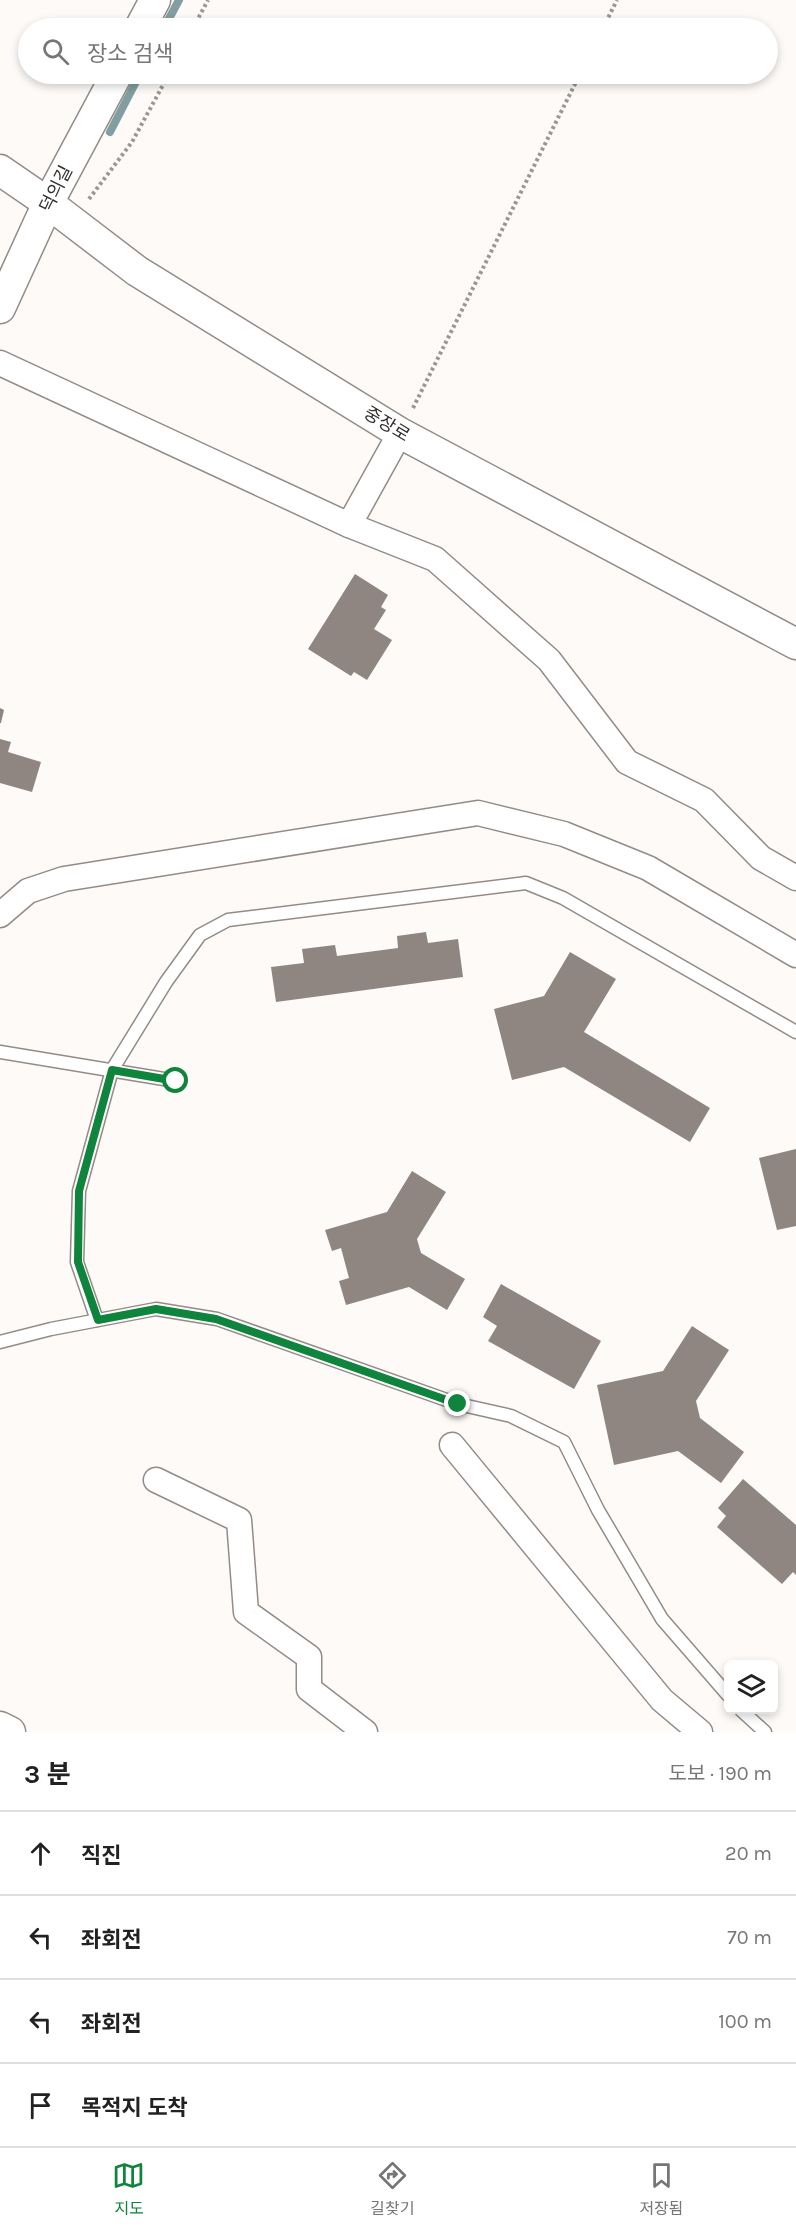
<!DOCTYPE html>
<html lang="ko">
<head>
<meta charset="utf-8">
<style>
  :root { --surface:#fff; --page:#f2f2f2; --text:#222; --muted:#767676; --line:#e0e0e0; --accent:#0f843d }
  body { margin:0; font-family:Karla,"Noto Sans KR",sans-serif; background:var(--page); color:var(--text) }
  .controls { position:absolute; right:18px; bottom:18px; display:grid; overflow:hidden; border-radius:9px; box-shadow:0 3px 9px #0003 }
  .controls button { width:54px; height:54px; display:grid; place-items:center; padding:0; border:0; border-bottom:2px solid var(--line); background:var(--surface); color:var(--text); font:30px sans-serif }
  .stop { position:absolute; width:18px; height:18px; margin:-14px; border:4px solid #0f843d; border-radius:50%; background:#fff }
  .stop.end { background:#0f843d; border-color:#fff; box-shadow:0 2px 6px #0008 }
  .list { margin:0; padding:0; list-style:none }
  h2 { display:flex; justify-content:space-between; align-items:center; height:78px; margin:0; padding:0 24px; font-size:26px }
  h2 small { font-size:20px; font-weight:400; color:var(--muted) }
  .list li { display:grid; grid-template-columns:39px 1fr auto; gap:18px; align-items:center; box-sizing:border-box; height:84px; padding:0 24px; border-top:2px solid var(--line) }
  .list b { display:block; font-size:22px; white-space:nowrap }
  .list em { font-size:20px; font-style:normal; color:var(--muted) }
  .icon { flex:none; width:33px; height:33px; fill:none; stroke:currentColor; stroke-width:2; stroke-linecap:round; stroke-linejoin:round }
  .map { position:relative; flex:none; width:796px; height:1732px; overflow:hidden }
  .search { position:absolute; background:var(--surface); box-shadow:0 3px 9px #0003; left:18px; right:18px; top:18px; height:66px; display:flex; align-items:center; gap:15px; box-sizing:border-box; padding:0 21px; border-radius:33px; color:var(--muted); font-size:22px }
  .sheet { height:414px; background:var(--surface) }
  nav { display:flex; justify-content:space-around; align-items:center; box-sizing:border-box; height:84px; border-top:2px solid var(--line); background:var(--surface); font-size:16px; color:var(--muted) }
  nav a { display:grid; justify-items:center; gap:3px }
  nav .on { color:var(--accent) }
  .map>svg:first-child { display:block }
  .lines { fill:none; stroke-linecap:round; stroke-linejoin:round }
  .stream { stroke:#829ea0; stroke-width:8 }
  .building { fill:#8f8681 }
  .service-casing { stroke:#948b86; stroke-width:15 }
  .minor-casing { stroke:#948b86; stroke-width:27 }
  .tertiary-casing { stroke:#948b86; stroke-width:33 }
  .path { stroke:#999694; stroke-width:4; stroke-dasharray:3 3; stroke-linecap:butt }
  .service { stroke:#fff; stroke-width:12 }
  .minor { stroke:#fff; stroke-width:24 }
  .tertiary { stroke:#fff; stroke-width:30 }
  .route { stroke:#0f843d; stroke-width:8 }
  .labels { text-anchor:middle; stroke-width:5; stroke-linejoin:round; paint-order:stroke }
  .street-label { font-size:18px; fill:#322f2d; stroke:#fff }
</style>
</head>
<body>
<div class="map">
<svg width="796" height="1732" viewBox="0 0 796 1732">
  <rect width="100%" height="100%" fill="#fefaf8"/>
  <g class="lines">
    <g class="stream">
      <polyline points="164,28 179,0"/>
      <polyline points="110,132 140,74"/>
    </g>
  </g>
  <g class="building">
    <polygon points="355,574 388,595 381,607 386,610 374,629 392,640 367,680 354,672 351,676 308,649"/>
    <polygon points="0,708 4,710 1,723 0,723"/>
    <polygon points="0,739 11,742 8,752 41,762 32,792 0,783"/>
    <polygon points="426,932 428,943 458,939 463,977 276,1002 271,967 304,963 302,949 335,945 337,956 398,948 397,936"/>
    <polygon points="570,952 616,979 584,1032 710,1108 690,1142 564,1067 512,1080 494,1009 544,996"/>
    <polygon points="796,1149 796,1226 777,1230 759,1158"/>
    <polygon points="412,1171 446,1192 417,1239 421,1253 465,1279 447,1310 409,1287 346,1305 339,1281 349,1278 341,1248 332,1251 325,1230 387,1212"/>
    <polygon points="501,1284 601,1341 574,1389 488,1341 497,1326 483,1317"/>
    <polygon points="692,1326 729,1350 696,1401 700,1418 744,1452 721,1483 678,1451 614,1465 597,1385 663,1371"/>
    <polygon points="743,1479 796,1525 796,1575 793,1572 782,1584 717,1527 726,1516 718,1508"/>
  </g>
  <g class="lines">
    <g class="service-casing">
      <g id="service">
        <polyline points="0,1052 176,1081"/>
        <polyline points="97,1320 77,1262 79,1191 112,1070 166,982 200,935 228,920 526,883 563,898 796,1032"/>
        <polyline points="0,1342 51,1329 156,1309 217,1319 458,1404 511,1416 564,1442 598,1510 662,1619 728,1695"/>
        <polyline points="741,1710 765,1732"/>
      </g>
    </g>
    <g class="minor-casing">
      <g id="minor">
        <polyline points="0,363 349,525 435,559 549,660 627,762 704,800 761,858 796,878"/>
        <polyline points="349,525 400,433"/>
        <polyline points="0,915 28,891 64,879 478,813 564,834 648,868 796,955"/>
        <polyline points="452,1445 662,1700 700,1732"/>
        <polyline points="156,1480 239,1520 246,1612 309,1657 309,1689 365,1732"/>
      </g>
    </g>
    <g class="tertiary-casing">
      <g id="tertiary">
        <polyline points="140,28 155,0"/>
        <polyline points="0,170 48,203 137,271 400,433 796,644"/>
        <polyline points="0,308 48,203 117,74"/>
        <polyline points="0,1727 10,1732"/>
      </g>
    </g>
    <g class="path">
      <polyline points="193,28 208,0"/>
      <polyline points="603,28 617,0"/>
      <polyline points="89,199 132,142 169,74"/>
      <polyline points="413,408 580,74"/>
    </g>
    <use href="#service" class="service"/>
    <use href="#minor" class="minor"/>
    <use href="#tertiary" class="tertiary"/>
  </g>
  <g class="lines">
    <polyline class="route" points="176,1081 112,1070 79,1191 78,1262 98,1320 156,1309 216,1319 458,1404"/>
  </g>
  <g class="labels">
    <g class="street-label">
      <text transform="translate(56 189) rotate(-63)" y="6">덕의길</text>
      <text transform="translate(387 424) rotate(31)" y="6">중장로</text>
    </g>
  </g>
</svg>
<div class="controls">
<button><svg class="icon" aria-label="layers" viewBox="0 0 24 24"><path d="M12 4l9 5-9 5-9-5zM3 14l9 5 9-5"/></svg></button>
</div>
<div class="stop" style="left:176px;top:1081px"></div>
<div class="stop end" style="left:458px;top:1404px"></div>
<div class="search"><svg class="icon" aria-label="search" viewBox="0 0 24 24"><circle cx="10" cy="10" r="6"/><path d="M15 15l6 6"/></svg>장소 검색</div>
</div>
<section class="sheet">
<h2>3 분<small>도보 · 190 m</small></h2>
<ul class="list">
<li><svg class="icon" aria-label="ahead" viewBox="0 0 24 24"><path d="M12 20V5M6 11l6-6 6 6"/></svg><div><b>직진</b></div><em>20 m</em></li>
<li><svg class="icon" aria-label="left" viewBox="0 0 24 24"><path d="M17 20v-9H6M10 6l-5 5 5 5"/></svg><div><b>좌회전</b></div><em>70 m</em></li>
<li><svg class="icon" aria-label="left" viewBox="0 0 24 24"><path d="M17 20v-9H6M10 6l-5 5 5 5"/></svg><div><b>좌회전</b></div><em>100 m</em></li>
<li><svg class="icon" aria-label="arrive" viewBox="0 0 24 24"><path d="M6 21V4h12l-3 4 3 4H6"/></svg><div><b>목적지 도착</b></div></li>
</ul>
</section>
<nav>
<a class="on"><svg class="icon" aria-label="map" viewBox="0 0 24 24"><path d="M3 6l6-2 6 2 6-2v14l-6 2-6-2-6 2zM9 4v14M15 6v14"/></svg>지도</a>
<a><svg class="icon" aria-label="directions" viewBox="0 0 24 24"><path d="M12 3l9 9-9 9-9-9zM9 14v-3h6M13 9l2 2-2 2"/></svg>길찾기</a>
<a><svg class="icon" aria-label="saved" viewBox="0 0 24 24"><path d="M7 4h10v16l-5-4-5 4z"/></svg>저장됨</a>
</nav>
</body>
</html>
